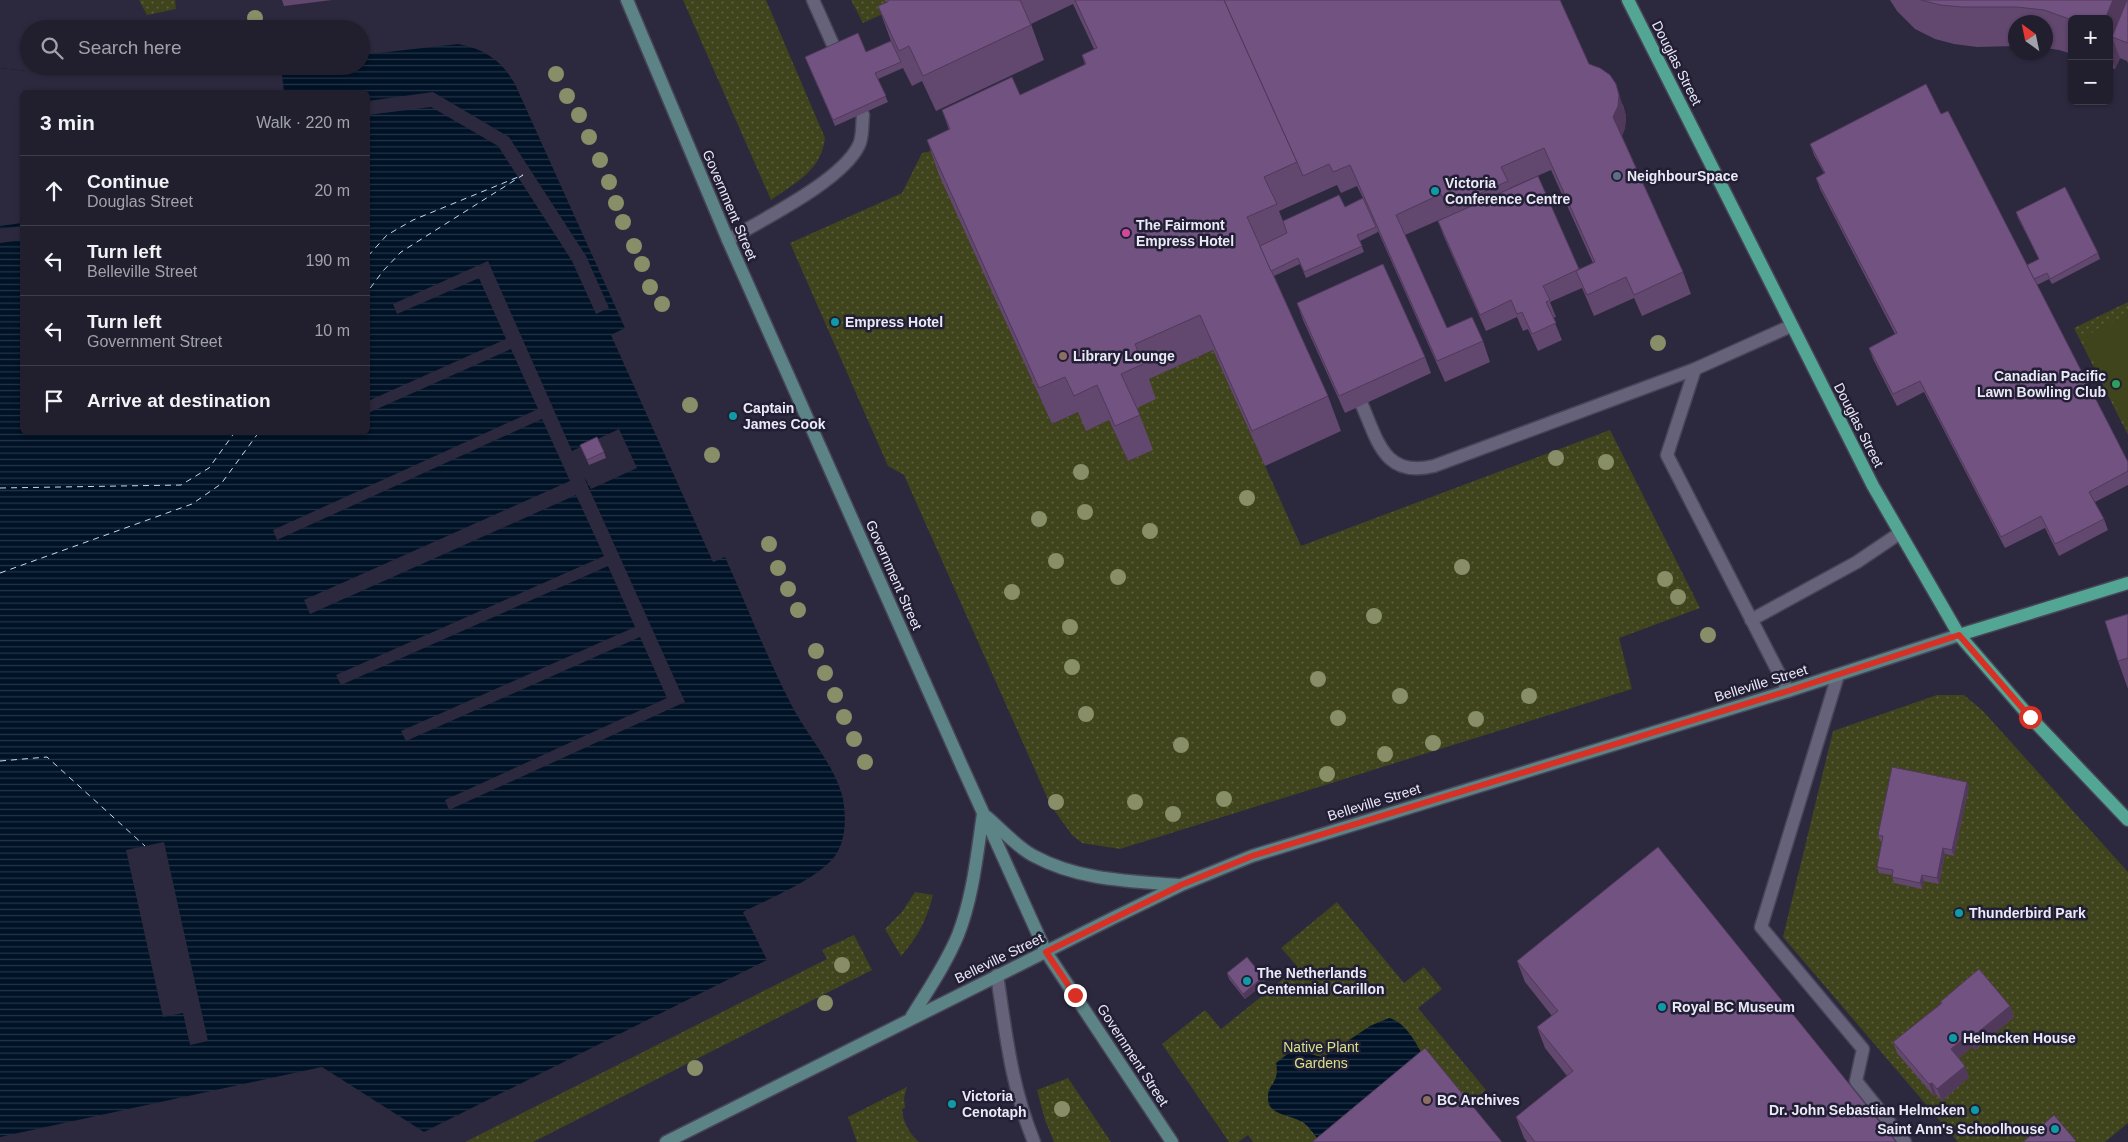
<!DOCTYPE html>
<html lang="en">
<head>
<meta charset="utf-8">
<style>
  :root { --surface:#211f2e; --page:#292736; --text:#f1f3f6; --muted:#a2a2aa; --line:#3e3d4a }
  body { margin:0; font-family:Arial,sans-serif; background:var(--page); color:var(--text) }
  .controls { position:absolute; right:15px; top:15px; display:grid; overflow:hidden; border-radius:8px; box-shadow:0 1px 4px #0004 }
  .controls button { width:45px; height:45px; display:grid; place-items:center; padding:0; border:0; border-bottom:1px solid var(--line); background:var(--surface); color:var(--text); font:25px sans-serif }
  .compass { position:absolute; left:2008px; top:15px; width:45px; height:45px; border-radius:50%; background:var(--surface); box-shadow:0 1px 4px #0004; rotate:327deg }
  .stop { position:absolute; width:15px; height:15px; margin:-11px; border:4px solid #d93025; border-radius:50%; background:#fff }
  .stop.end { background:#d93025; border-color:#fff; box-shadow:0 1px 5px #0008 }
  .list { margin:0; padding:0; list-style:none }
  h2 { display:flex; justify-content:space-between; align-items:center; height:65px; margin:0; padding:0 20px; font-size:21px }
  h2 small { font-size:16px; font-weight:400; color:var(--muted) }
  .list li { display:grid; grid-template-columns:32px 1fr auto; gap:15px; align-items:center; box-sizing:border-box; height:70px; padding:0 20px; border-top:1px solid var(--line) }
  .list b { display:block; font-size:19px; white-space:nowrap }
  .list p { margin:0; font-size:16px; white-space:nowrap; color:var(--muted) }
  .list em { font-size:16px; font-style:normal; color:var(--muted) }
  .icon { flex:none; width:28px; height:28px; fill:none; stroke:currentColor; stroke-width:2; stroke-linecap:round; stroke-linejoin:round }
  .map { position:relative; flex:none; width:2128px; height:1142px; overflow:hidden }
  .search { position:absolute; background:var(--surface); box-shadow:0 1px 4px #0004; left:20px; top:20px; width:350px; height:55px; display:flex; align-items:center; gap:12px; box-sizing:border-box; padding:0 18px; border-radius:28px; color:var(--muted); font-size:19px }
  .panel { position:absolute; background:var(--surface); box-shadow:0 1px 4px #0004; left:20px; top:90px; width:350px; height:345px; border-radius:8px }
  .map>svg:first-child { display:block }
  .green { fill:url(#green-dots) }
  .pitch { fill:#3f441c }
  .water { fill:url(#water-rules); fill-rule:evenodd }
  .pier { fill:#2c293e }
  .lines { fill:none; stroke-linecap:round; stroke-linejoin:round }
  .ferry { stroke:#c1dcf5; stroke-width:1; stroke-dasharray:6 5; stroke-linecap:butt }
  .lane-casing { stroke:#474557; stroke-width:15 }
  .secondary-casing { stroke:#474557; stroke-width:15 }
  .primary-casing { stroke:#474557; stroke-width:15 }
  .lane { stroke:#65627a; stroke-width:12 }
  .secondary { stroke:#5c8487; stroke-width:12 }
  .primary { stroke:#54a694; stroke-width:12 }
  .tree { fill:#888e67 }
  .wall { fill:#62476f; fill-rule:evenodd }
  .shaded-wall { fill:#50395a }
  .building { fill:#725281; stroke:#50395a }
  .route { stroke:#d93025; stroke-width:6 }
  .service-dot { fill:#5c6f8a; stroke:#221f34; stroke-width:2 }
  .culture-dot { fill:#0f9aa8; stroke:#221f34; stroke-width:2 }
  .hotel-dot { fill:#d1479c; stroke:#221f34; stroke-width:2 }
  .education-dot { fill:#8d6e63; stroke:#221f34; stroke-width:2 }
  .leisure-dot { fill:#2e9e5b; stroke:#221f34; stroke-width:2 }
  .labels { text-anchor:middle; stroke-width:5; stroke-linejoin:round; paint-order:stroke }
  .street-label { font-size:14px; fill:#eae9f7; stroke:#221f34 }
  .poi-label { font-size:14px; font-weight:bold; fill:#eae9f7; stroke:#221f34; text-anchor:start }
  .park-label { font-size:14px; fill:#d3e189; stroke:#221f34 }
</style>
</head>
<body>
<div class="map">
<svg width="2128" height="1142" viewBox="0 0 2128 1142">
  <defs>
    <pattern id="green-dots" width="8" height="8" patternUnits="userSpaceOnUse" patternTransform="scale(1.25)"><rect width="8" height="8" fill="#3f441c"/><path d="M2 2h.1M6 6h.1" fill="none" stroke="#5b5f3e" stroke-width="1.8" stroke-linecap="round"/></pattern>
    <pattern id="water-rules" width="6" height="5" patternUnits="userSpaceOnUse" patternTransform="scale(1.25)"><rect width="6" height="5" fill="#001226"/><path d="M0 2.5h6" fill="none" stroke="#253446"/></pattern>
  </defs>
  <rect width="100%" height="100%" fill="#2c293e"/>
  <g class="green">
    <polygon points="139,0 175,0 176,9 147,15"/>
    <path d="M 683,0 L 766,0 L 825,138 C 821,171 796,182 771,200 Z"/>
    <polygon points="851,0 913,0 863,23"/>
    <polygon points="954,146 940,175 1052,424 1078,412 1109,420 1128,461 1152,450 1134,409 1147,379 1213,350 1301,546 1610,430 1700,608 1619,638 1632,689 1120,849 1082,843 1072,835 1051,806 904,475 888,466 790,243 902,193 922,153"/>
    <polygon points="2128,302 2128,435 2074,328"/>
    <polygon points="1937,695 1964,695 1983,711 2128,872 2128,1123 2105,1142 1958,1142 1783,937 1833,731"/>
    <path d="M 915,892 L 933,895 C 927,919 918,937 901,956 L 885,929 L 902,912 Z"/>
    <polygon points="1337,902 1404,983 1424,967 1442,989 1418,1008 1486,1090 1464,1108 1346,1142 1253,1142 1248,1135 1238,1142 1229,1142 1162,1044 1205,1010 1221,1029 1298,967 1281,948"/>
    <polygon points="854,935 872,970 533,1142 465,1142 827,959 822,950"/>
    <polygon points="1068,1078 1111,1142 1054,1142 1045,1120 1037,1090"/>
    <path d="M 907,1087 L 904,1098 L 905,1108 L 902,1109 C 903,1122 909,1133 919,1142 L 857,1142 L 848,1117 Z"/>
  </g>
  <polygon class="pitch" points="2128,314 2128,429 2082,338"/>
  <g class="water">
    <path d="M 458,44 C 485,49 502,61 515,84 L 625,328 L 611,335 L 713,562 L 725,557 C 747,606 767,658 792,706 C 807,735 836,767 843,799 C 846,816 846,836 838,851 C 826,876 768,899 743,912 L 767,960 L 424,1132 L 322,1067 L 0,1137 L 0,68 L 36,72 L 91,66 L 361,66 L 361,55 ZM 22,92 L 368,92 L 368,432 L 22,432 Z"/>
    <path d="M 1389,1018 C 1406,1022 1418,1046 1425,1060 L 1317,1138 C 1313,1133 1309,1127 1304,1123 C 1291,1114 1267,1116 1268,1097 C 1268,1083 1280,1083 1276,1063 L 1299,1045 C 1307,1053 1313,1056 1324,1057 L 1370,1026 Z"/>
  </g>
  <g class="pier">
    <polygon points="91,66 281,66 284,92 22,92 22,223 0,226 0,68 36,72"/>
    <polygon points="433,92 509,137 586,256 609,308 596,314 572,261 498,146 431,107 368,115 368,101"/>
    <polygon points="22,226 22,240 0,243 0,229"/>
    <polygon points="488,261 572,451 619,429 637,468 591,489 583,475 685,702 449,810 445,800 667,698 640,637 406,741 401,731 635,627 608,566 341,685 336,675 604,556 576,495 310,614 304,600 570,481 542,419 277,540 273,530 538,409 511,349 368,413 368,401 506,339 479,278 397,314 393,304"/>
    <polygon points="164,842 208,1041 190,1045 183,1013 163,1017 126,850"/>
  </g>
  <g class="lines">
    <g class="ferry">
      <polyline points="368,256 387,235 413,220 523,175 401,252 383,271 368,291"/>
      <polyline points="0,488 181,485 209,468 235,432"/>
      <polyline points="0,573 192,504 221,484 259,432"/>
      <polyline points="0,761 47,757 145,846"/>
    </g>
    <g class="lane-casing">
      <g id="lane">
        <polyline points="813,0 834,47"/>
        <path d="M 728,240 C 763,219 842,181 859,145 C 863,137 862,124 863,115"/>
        <polyline points="1695,369 1667,455 1788,691"/>
        <path d="M 1362,405 C 1378,442 1385,478 1434,466 L 1695,369 L 1791,326"/>
        <polyline points="1751,620 1857,562 1900,533"/>
        <polyline points="1838,675 1761,927 1863,1049 1856,1081 1905,1142"/>
        <path d="M 997,975 C 1006,1034 1011,1086 1034,1142"/>
      </g>
    </g>
    <g class="secondary-casing">
      <g id="secondary">
        <polyline points="627,0 728,240 961,764 1046,952 1172,1142"/>
        <path d="M 987,817 C 1001,829 1018,848 1034,856 C 1078,880 1129,881 1179,885"/>
        <path d="M 912,1016 C 928,990 946,964 958,935 C 973,897 977,854 983,814"/>
        <polyline points="666,1142 1111,919 1181,885 1252,856 1788,691 1959,635"/>
      </g>
    </g>
    <g class="primary-casing">
      <g id="primary">
        <polyline points="1628,0 1873,486 1959,635 2030,717 2128,820"/>
        <polyline points="1959,635 2128,583"/>
      </g>
    </g>
    <use href="#lane" class="lane"/>
    <use href="#secondary" class="secondary"/>
    <use href="#primary" class="primary"/>
  </g>
  <g class="tree">
    <circle cx="255" cy="18" r="8"/>
    <circle cx="556" cy="74" r="8"/>
    <circle cx="567" cy="96" r="8"/>
    <circle cx="579" cy="115" r="8"/>
    <circle cx="589" cy="137" r="8"/>
    <circle cx="600" cy="160" r="8"/>
    <circle cx="609" cy="182" r="8"/>
    <circle cx="616" cy="203" r="8"/>
    <circle cx="623" cy="222" r="8"/>
    <circle cx="634" cy="246" r="8"/>
    <circle cx="642" cy="264" r="8"/>
    <circle cx="650" cy="287" r="8"/>
    <circle cx="662" cy="304" r="8"/>
    <circle cx="1658" cy="343" r="8"/>
    <circle cx="690" cy="405" r="8"/>
    <circle cx="712" cy="455" r="8"/>
    <circle cx="1556" cy="458" r="8"/>
    <circle cx="1606" cy="462" r="8"/>
    <circle cx="1081" cy="472" r="8"/>
    <circle cx="1247" cy="498" r="8"/>
    <circle cx="1085" cy="512" r="8"/>
    <circle cx="1039" cy="519" r="8"/>
    <circle cx="1150" cy="531" r="8"/>
    <circle cx="769" cy="544" r="8"/>
    <circle cx="1056" cy="561" r="8"/>
    <circle cx="1462" cy="567" r="8"/>
    <circle cx="778" cy="568" r="8"/>
    <circle cx="1118" cy="577" r="8"/>
    <circle cx="1665" cy="579" r="8"/>
    <circle cx="788" cy="589" r="8"/>
    <circle cx="1012" cy="592" r="8"/>
    <circle cx="1678" cy="597" r="8"/>
    <circle cx="798" cy="610" r="8"/>
    <circle cx="1374" cy="616" r="8"/>
    <circle cx="1070" cy="627" r="8"/>
    <circle cx="1708" cy="635" r="8"/>
    <circle cx="816" cy="651" r="8"/>
    <circle cx="1072" cy="667" r="8"/>
    <circle cx="825" cy="673" r="8"/>
    <circle cx="1318" cy="679" r="8"/>
    <circle cx="835" cy="695" r="8"/>
    <circle cx="1400" cy="696" r="8"/>
    <circle cx="1529" cy="696" r="8"/>
    <circle cx="1086" cy="714" r="8"/>
    <circle cx="844" cy="717" r="8"/>
    <circle cx="1338" cy="718" r="8"/>
    <circle cx="1476" cy="719" r="8"/>
    <circle cx="854" cy="739" r="8"/>
    <circle cx="1433" cy="743" r="8"/>
    <circle cx="1181" cy="745" r="8"/>
    <circle cx="1385" cy="754" r="8"/>
    <circle cx="865" cy="762" r="8"/>
    <circle cx="1327" cy="774" r="8"/>
    <circle cx="1224" cy="799" r="8"/>
    <circle cx="1056" cy="802" r="8"/>
    <circle cx="1135" cy="802" r="8"/>
    <circle cx="1173" cy="814" r="8"/>
    <circle cx="842" cy="965" r="8"/>
    <circle cx="825" cy="1003" r="8"/>
    <circle cx="695" cy="1068" r="8"/>
    <circle cx="1062" cy="1109" r="8"/>
  </g>
  <g class="wall">
    <polygon points="282,0 332,0 284,6"/>
    <path d="M 885,0 L 1560,0 L 1589,64 L 1623,105 L 1626,116 L 1625,128 L 1622,136 L 1683,272 L 1691,294 L 1642,316 L 1634,298 L 1594,316 L 1582,288 L 1550,302 L 1556,317 L 1553,318 L 1562,340 L 1538,351 L 1528,329 L 1523,331 L 1517,317 L 1486,331 L 1444,237 L 1438,221 L 1448,216 L 1405,235 L 1447,328 L 1483,341 L 1490,362 L 1445,382 L 1377,229 L 1378,232 L 1360,241 L 1364,252 L 1306,278 L 1300,264 L 1274,276 L 1328,396 L 1341,431 L 1265,466 L 1213,350 L 1149,379 L 1156,399 L 1137,408 L 1153,450 L 1128,461 L 1109,420 L 1086,431 L 1078,412 L 1052,424 L 939,175 L 927,140 L 949,130 L 942,110 L 1020,95 L 1085,65 L 1082,55 L 1094,49 L 1073,4 L 1031,24 L 1044,60 L 936,111 L 922,81 L 912,86 L 903,68 L 878,79 L 888,102 L 835,126 L 805,57 L 866,52 L 891,41 L 878,6 L 886,3 ZM 1551,170 L 1593,263 L 1579,269 L 1510,188 ZM 1337,185 L 1341,193 L 1357,186 L 1363,198 L 1345,207 L 1283,221 L 1279,211 Z"/>
    <polygon points="1890,0 2128,0 2128,63 2127,61 2120,58 2115,69 2109,67 2109,19 2072,19 2072,54 2059,50 2046,48 2046,22 2016,22 2016,46 1977,47 1954,44 1935,39 1915,29 1897,11"/>
    <polygon points="1941,114 2027,265 2039,259 2018,218 2016,212 2098,253 2100,259 2052,284 2049,279 2037,285 2128,462 2128,485 2095,502 2104,519 2108,530 2059,556 2045,528 2005,548 1924,392 1897,406 1873,359 1869,348 1895,334 1820,189 1816,178 1824,173 1814,155 1810,144"/>
    <polygon points="1297,303 1425,357 1431,373 1345,413 1303,320"/>
    <polygon points="580,445 604,452 606,458 589,465"/>
    <polygon points="2128,614 2128,689 2118,661"/>
    <polygon points="1969,787 1954,856 1945,854 1939,884 1924,881 1922,889 1894,883 1892,877 1892,875 1879,873 1877,867 1882,841 1880,841 1878,835"/>
    <polygon points="1517,961 1896,1142 1527,1142 1524,1138 1516,1117 1567,1076 1545,1048 1537,1027 1552,1016 1525,982"/>
    <polygon points="1227,973 1265,983 1245,999 1229,979"/>
    <polygon points="1940,1002 2010,1006 2014,1017 1975,1050 1973,1046 1959,1058 1969,1077 1942,1101 1936,1094 1934,1096 1897,1053 1893,1042 1941,1004"/>
  </g>
  <g class="shaded-wall">
    <polygon points="2113,0 2128,0 2112,37 2120,58 2115,69 2109,52 2109,19 2105,19"/>
    <polygon points="1616,84 1626,116 1625,128 1621,138 1613,117"/>
    <polygon points="1967,782 1969,787 1954,856 1952,850"/>
    <polygon points="1943,848 1945,854 1939,884 1937,878"/>
    <polygon points="1922,875 1924,881 1922,889 1920,883"/>
    <polygon points="1263,977 1265,983 1245,999 1243,994"/>
    <polygon points="2010,1006 2014,1017 1975,1050 1971,1038"/>
    <polygon points="1968,1035 1973,1046 1956,1061 1951,1049"/>
    <polygon points="1965,1066 1969,1077 1942,1101 1937,1089"/>
    <polygon points="1932,1083 1936,1094 1934,1096 1929,1084"/>
  </g>
  <g class="building">
    <polygon points="888,0 1020,0 1031,25 923,76 909,46 899,51 878,6 888,2"/>
    <polygon points="1075,0 1224,0 1297,162 1264,177 1277,204 1247,217 1328,396 1252,431 1200,315 1135,344 1143,364 1121,374 1140,415 1115,426 1097,385 1074,396 1065,377 1039,388 927,140 950,129 942,110 1012,77 1020,95 1086,64 1082,55 1097,48"/>
    <polygon points="1224,0 1560,0 1589,64 1600,68 1610,75 1616,84 1619,95 1618,106 1613,117 1683,272 1634,295 1626,277 1587,295 1576,271 1595,262 1544,148 1501,167 1508,181 1447,208 1441,194 1396,215 1447,328 1472,317 1483,341 1437,361 1350,165 1333,172 1329,164 1303,176 1297,162"/>
    <polygon points="1921,0 2113,0 2105,19 2072,19 2072,20 2044,10 2017,7 1963,7 1940,5"/>
    <polygon points="2127,0 2128,0 2128,43 2112,37"/>
    <polygon points="858,33 866,52 891,41 901,62 875,73 886,96 833,120 805,57"/>
    <polygon points="1926,84 1941,114 1948,111 2128,462 2128,471 2089,492 2104,519 2055,544 2041,516 2001,537 1920,381 1893,394 1869,348 1897,333 1816,178 1825,173 1810,144"/>
    <polygon points="1538,176 1579,269 1543,286 1550,300 1546,302 1556,323 1532,334 1522,312 1517,314 1511,300 1480,315 1438,221"/>
    <polygon points="2065,187 2098,253 2050,279 2047,273 2034,279 2027,265 2039,259 2016,212"/>
    <polygon points="1339,195 1345,207 1363,198 1376,227 1357,235 1362,246 1304,272 1298,258 1271,271 1260,246 1287,233 1283,221"/>
    <polygon points="1383,264 1425,357 1339,396 1297,303"/>
    <polygon points="597,437 604,452 587,460 580,445"/>
    <polygon points="2128,614 2128,658 2118,661 2105,621"/>
    <polygon points="1892,767 1967,782 1952,850 1943,848 1937,878 1922,875 1920,883 1892,877 1893,870 1877,867 1883,836 1878,835"/>
    <polygon points="1658,847 1896,1142 1535,1142 1516,1117 1573,1071 1537,1027 1558,1011 1517,961"/>
    <polygon points="1247,957 1263,977 1243,994 1227,973"/>
    <polygon points="1979,969 2010,1006 1971,1038 1968,1035 1951,1049 1965,1066 1937,1089 1932,1083 1929,1084 1893,1042 1942,1003 1940,1002"/>
    <polygon points="1425,1048 1502,1142 1312,1142"/>
    <polygon points="2054,1115 2076,1141 2075,1142 2023,1142"/>
  </g>
  <g class="lines">
    <polyline class="route" points="1075,995 1046,952 1181,885 1252,856 1788,691 1959,635 2030,717"/>
  </g>
  <circle class="service-dot" cx="1617" cy="176" r="5"/>
  <g class="culture-dot">
    <circle cx="1435" cy="191" r="5"/>
    <circle cx="835" cy="322" r="5"/>
    <circle cx="733" cy="416" r="5"/>
    <circle cx="1959" cy="913" r="5"/>
    <circle cx="1247" cy="981" r="5"/>
    <circle cx="1662" cy="1007" r="5"/>
    <circle cx="1953" cy="1038" r="5"/>
    <circle cx="952" cy="1104" r="5"/>
    <circle cx="1975" cy="1110" r="5"/>
    <circle cx="2055" cy="1129" r="5"/>
  </g>
  <circle class="hotel-dot" cx="1126" cy="233" r="5"/>
  <g class="education-dot">
    <circle cx="1063" cy="356" r="5"/>
    <circle cx="1427" cy="1100" r="5"/>
  </g>
  <circle class="leisure-dot" cx="2116" cy="384" r="5"/>
  <g class="labels">
    <g class="street-label">
      <text transform="translate(1677 63) rotate(63)" y="5">Douglas Street</text>
      <text transform="translate(730 205) rotate(67)" y="5">Government Street</text>
      <text transform="translate(1859 425) rotate(63)" y="5">Douglas Street</text>
      <text transform="translate(894 575) rotate(66)" y="5">Government Street</text>
      <text transform="translate(1761 683) rotate(-17)" y="5">Belleville Street</text>
      <text transform="translate(1374 802) rotate(-17)" y="5">Belleville Street</text>
      <text transform="translate(999 958) rotate(-26)" y="5">Belleville Street</text>
      <text transform="translate(1133 1055) rotate(57)" y="5">Government Street</text>
    </g>
    <g class="poi-label">
      <text x="1627" y="181">NeighbourSpace</text>
      <text x="1445" y="188">Victoria<tspan x="1445" dy="16">Conference Centre</tspan></text>
      <text x="1136" y="230">The Fairmont<tspan x="1136" dy="16">Empress Hotel</tspan></text>
      <text x="845" y="327">Empress Hotel</text>
      <text x="1073" y="361">Library Lounge</text>
      <text x="2106" y="381" text-anchor="end">Canadian Pacific<tspan x="2106" dy="16">Lawn Bowling Club</tspan></text>
      <text x="743" y="413">Captain<tspan x="743" dy="16">James Cook</tspan></text>
      <text x="1969" y="918">Thunderbird Park</text>
      <text x="1257" y="978">The Netherlands<tspan x="1257" dy="16">Centennial Carillon</tspan></text>
      <text x="1672" y="1012">Royal BC Museum</text>
      <text x="1963" y="1043">Helmcken House</text>
      <text x="962" y="1101">Victoria<tspan x="962" dy="16">Cenotaph</tspan></text>
      <text x="1437" y="1105">BC Archives</text>
      <text x="1965" y="1115" text-anchor="end">Dr. John Sebastian Helmcken</text>
      <text x="2045" y="1134" text-anchor="end">Saint Ann's Schoolhouse</text>
    </g>
    <g class="park-label">
      <text x="1321" y="1052">Native Plant<tspan x="1321" dy="16">Gardens</tspan></text>
    </g>
  </g>
</svg>
<div class="controls">
<button>+</button>
<button>−</button>
</div>
<svg class="compass" viewBox="-18 -18 36 36"><path d="M0-13l5 13h-10z" fill="#e53935"/><path d="M0 13l5-13h-10z" fill="#a2a2aa"/></svg>
<div class="stop" style="left:2030px;top:717px"></div>
<div class="stop end" style="left:1075px;top:995px"></div>
<div class="search"><svg class="icon" aria-label="search" viewBox="0 0 24 24"><circle cx="10" cy="10" r="6"/><path d="M15 15l6 6"/></svg>Search here</div>
<section class="panel">
<h2>3 min<small>Walk · 220 m</small></h2>
<ul class="list">
<li><svg class="icon" aria-label="ahead" viewBox="0 0 24 24"><path d="M12 20V5M6 11l6-6 6 6"/></svg><div><b>Continue</b><p>Douglas Street</p></div><em>20 m</em></li>
<li><svg class="icon" aria-label="left" viewBox="0 0 24 24"><path d="M17 20v-9H6M10 6l-5 5 5 5"/></svg><div><b>Turn left</b><p>Belleville Street</p></div><em>190 m</em></li>
<li><svg class="icon" aria-label="left" viewBox="0 0 24 24"><path d="M17 20v-9H6M10 6l-5 5 5 5"/></svg><div><b>Turn left</b><p>Government Street</p></div><em>10 m</em></li>
<li><svg class="icon" aria-label="arrive" viewBox="0 0 24 24"><path d="M6 21V4h12l-3 4 3 4H6"/></svg><div><b>Arrive at destination</b></div></li>
</ul>
</section>
</div>
</body>
</html>
